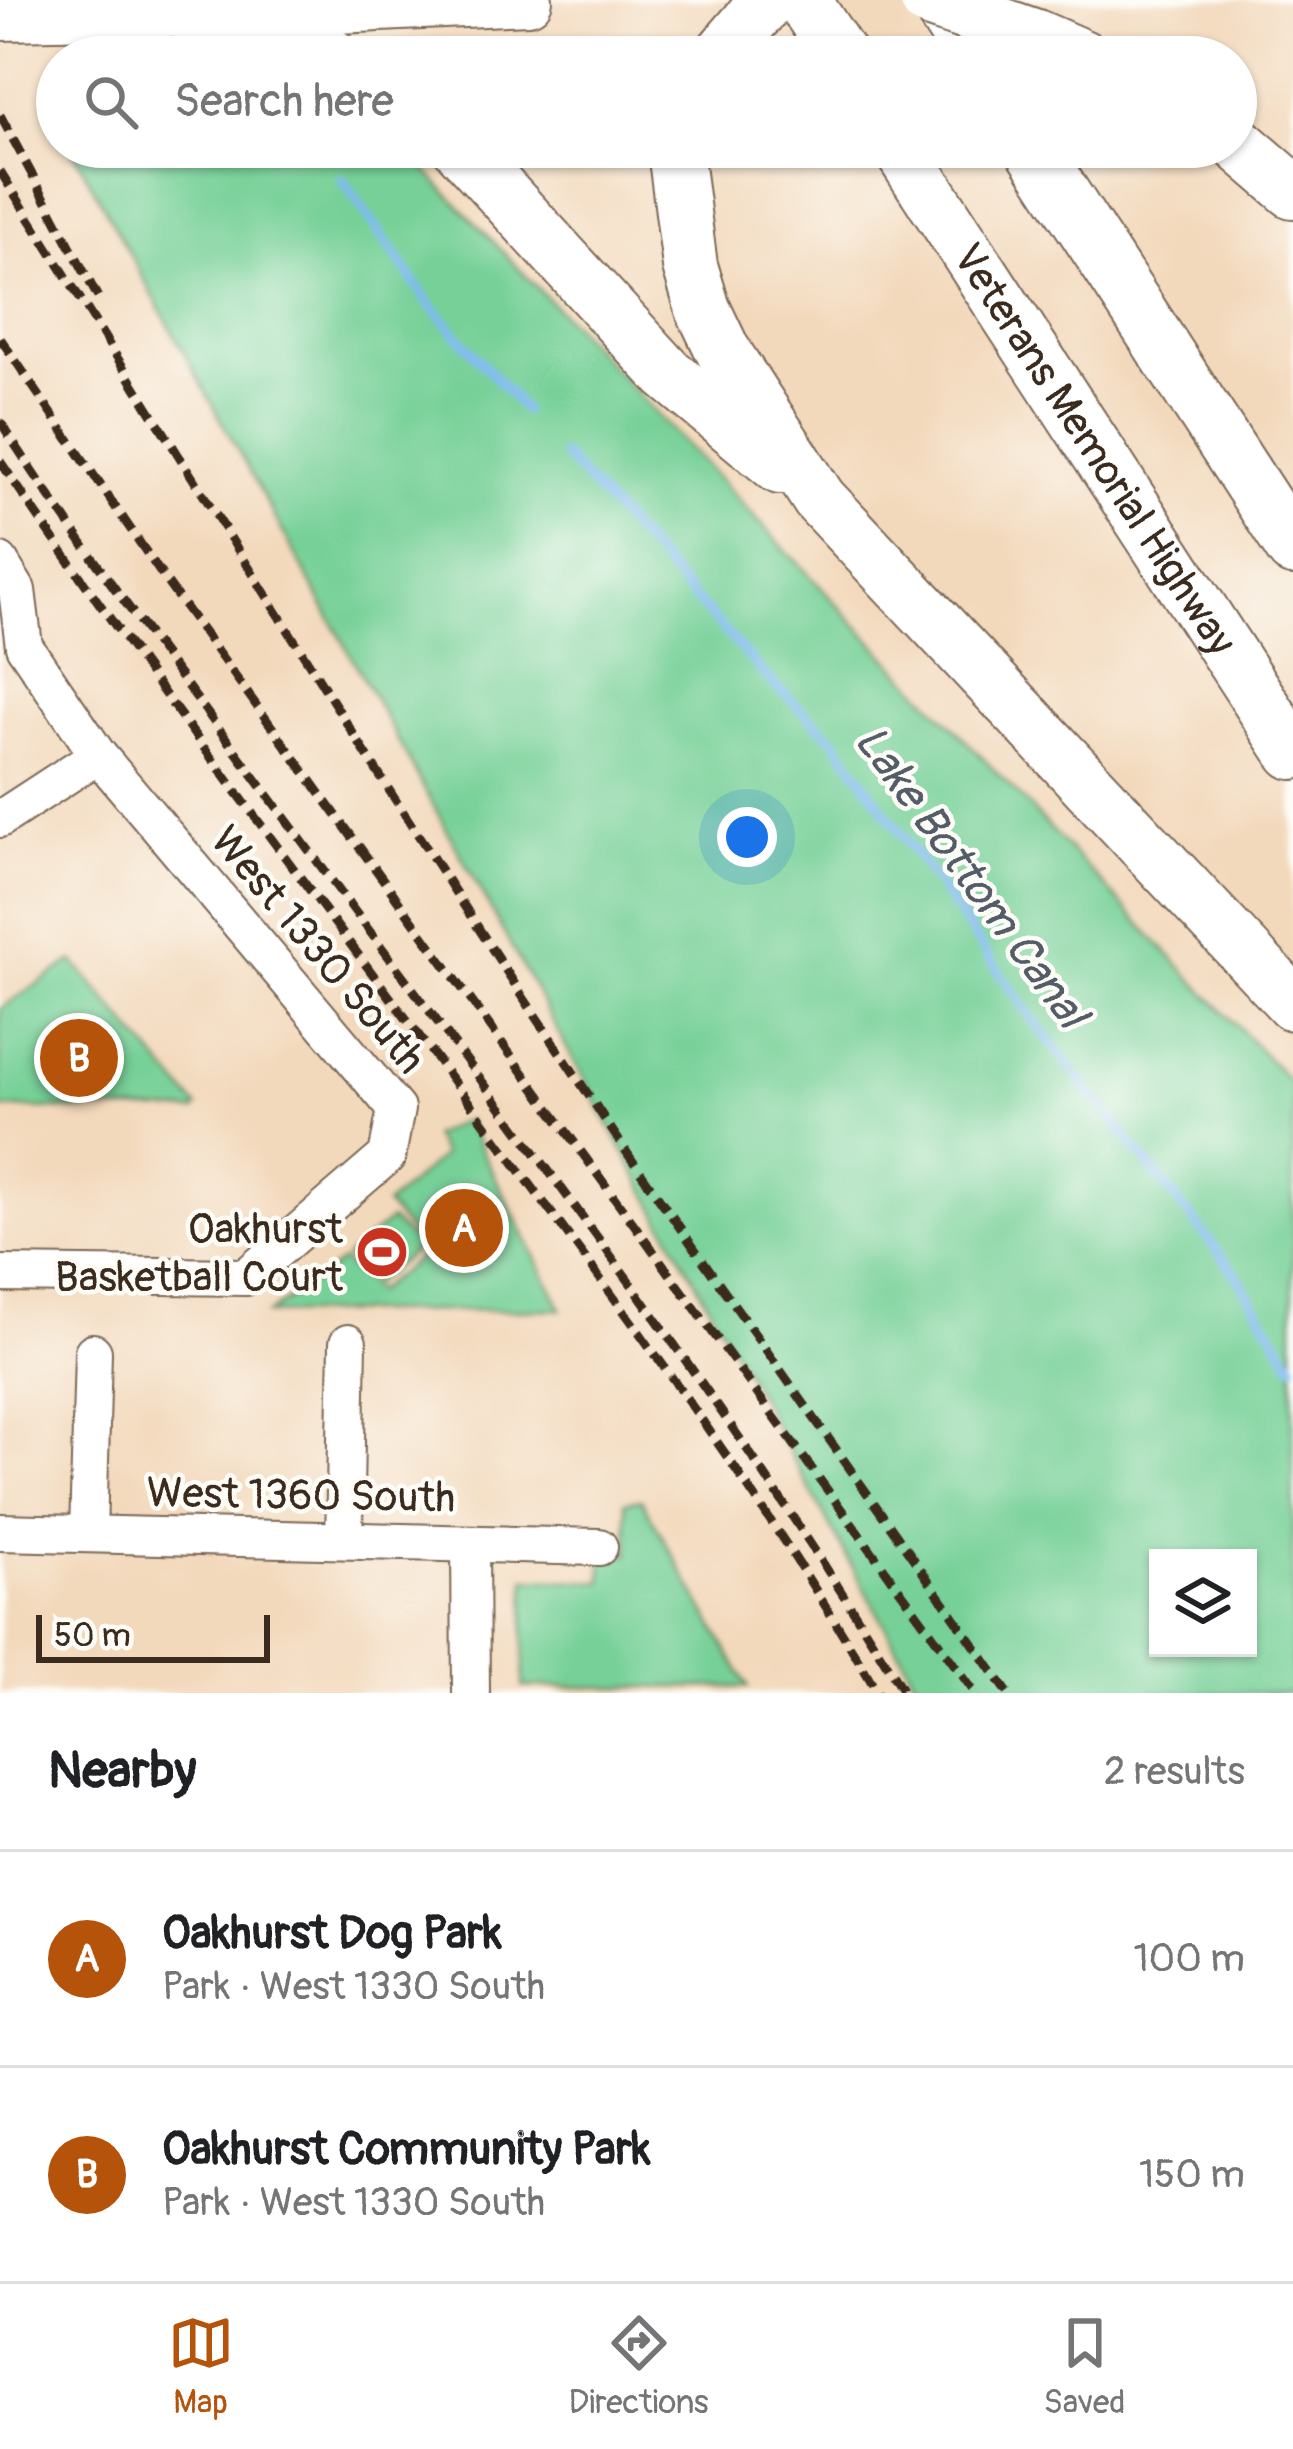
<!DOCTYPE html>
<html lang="en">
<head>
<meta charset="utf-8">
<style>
  :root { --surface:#fff; --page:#f2f2f2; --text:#202124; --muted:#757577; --line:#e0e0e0; --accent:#b45309 }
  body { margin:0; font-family:Pangolin,sans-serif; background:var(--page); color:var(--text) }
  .controls { position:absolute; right:36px; bottom:36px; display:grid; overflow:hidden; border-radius:0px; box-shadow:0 3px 9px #0004 }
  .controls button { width:108px; height:108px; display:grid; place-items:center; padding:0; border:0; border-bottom:3px solid var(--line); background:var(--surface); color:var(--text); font:60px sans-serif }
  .scale { position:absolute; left:36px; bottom:30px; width:234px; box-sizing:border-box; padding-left:12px; border:6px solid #3b2a1e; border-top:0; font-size:33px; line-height:42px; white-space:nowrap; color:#3b2a1e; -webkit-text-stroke:9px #fdfcf7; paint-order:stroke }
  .you { position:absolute; left:747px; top:837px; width:42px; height:42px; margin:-30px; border:9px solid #fff; border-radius:50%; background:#1a73e8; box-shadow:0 0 0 18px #1a73e833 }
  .badge { display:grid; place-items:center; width:78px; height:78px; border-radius:50%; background:var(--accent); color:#fff; font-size:39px; font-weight:700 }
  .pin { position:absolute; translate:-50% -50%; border:6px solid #fff; box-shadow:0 3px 12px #0006 }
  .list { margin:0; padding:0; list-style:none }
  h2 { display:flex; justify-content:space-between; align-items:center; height:156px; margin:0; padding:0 48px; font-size:51px }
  h2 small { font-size:39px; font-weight:400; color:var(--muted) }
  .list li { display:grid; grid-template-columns:78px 1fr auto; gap:36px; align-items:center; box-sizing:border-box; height:216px; padding:0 48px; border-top:3px solid var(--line) }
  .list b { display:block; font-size:45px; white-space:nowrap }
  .list p { margin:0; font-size:39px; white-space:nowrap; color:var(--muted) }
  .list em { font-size:39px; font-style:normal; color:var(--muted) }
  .icon { flex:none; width:66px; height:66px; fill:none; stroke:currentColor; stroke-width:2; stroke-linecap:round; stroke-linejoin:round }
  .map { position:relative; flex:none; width:1293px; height:1693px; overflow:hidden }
  .search { position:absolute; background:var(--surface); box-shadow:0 3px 9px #0004; left:36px; right:36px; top:36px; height:132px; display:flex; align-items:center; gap:30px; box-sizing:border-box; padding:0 42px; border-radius:66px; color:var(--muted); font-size:45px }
  .sheet { height:588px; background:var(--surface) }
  nav { display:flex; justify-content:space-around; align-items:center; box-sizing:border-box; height:168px; border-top:3px solid var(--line); background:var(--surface); font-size:33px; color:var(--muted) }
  nav a { display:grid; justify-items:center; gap:6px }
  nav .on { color:var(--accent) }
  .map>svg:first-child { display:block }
  .green { fill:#76d097; stroke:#587d5a; stroke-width:3; fill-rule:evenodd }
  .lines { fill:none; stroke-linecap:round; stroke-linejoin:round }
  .stream { stroke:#81b9f1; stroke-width:9 }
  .minor-casing { stroke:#7b6755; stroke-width:40 }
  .major-casing { stroke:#7b6755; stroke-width:52 }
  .highway-casing { stroke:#7b6755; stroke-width:58 }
  .minor { stroke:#fff; stroke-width:36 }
  .major { stroke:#fff; stroke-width:48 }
  .highway { stroke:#fff; stroke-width:54 }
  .rail { stroke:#3b2a1e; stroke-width:9; stroke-dasharray:18 9; stroke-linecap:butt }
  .highway-bridge-casing { stroke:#7b6755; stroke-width:58; stroke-linecap:butt }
  .highway-bridge { stroke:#fff; stroke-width:54 }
  .labels { text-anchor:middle; stroke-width:9; stroke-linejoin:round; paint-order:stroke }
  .street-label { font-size:42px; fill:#3b2a1e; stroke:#fdfcf7 }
  .poi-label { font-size:42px; fill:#3b2a1e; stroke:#fdfcf7; text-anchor:end }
  .water-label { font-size:45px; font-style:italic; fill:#545c68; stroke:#fdfcf7 }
</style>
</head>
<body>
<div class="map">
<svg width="1293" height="1693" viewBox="0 0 1293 1693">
  <rect width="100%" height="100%" fill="#fdfcf7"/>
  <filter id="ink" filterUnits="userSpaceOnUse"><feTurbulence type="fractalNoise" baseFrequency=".00833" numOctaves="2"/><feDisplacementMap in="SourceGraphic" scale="24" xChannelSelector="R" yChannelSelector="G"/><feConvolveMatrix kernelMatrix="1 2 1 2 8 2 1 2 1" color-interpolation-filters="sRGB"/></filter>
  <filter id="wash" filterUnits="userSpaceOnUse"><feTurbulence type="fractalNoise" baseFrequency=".004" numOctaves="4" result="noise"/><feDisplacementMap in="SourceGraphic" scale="48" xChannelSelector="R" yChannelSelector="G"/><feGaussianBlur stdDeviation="2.7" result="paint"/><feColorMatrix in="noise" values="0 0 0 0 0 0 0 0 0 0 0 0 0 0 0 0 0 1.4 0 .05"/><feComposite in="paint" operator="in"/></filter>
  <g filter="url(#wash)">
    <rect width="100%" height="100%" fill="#f3d9bc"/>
    <g class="green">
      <path d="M 71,147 L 400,147 L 412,156 L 1293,1085 L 1293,1693 L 922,1693 ZM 1158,1558 L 1248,1558 L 1248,1648 L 1158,1648 Z"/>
      <polygon points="73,961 198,1107 195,1111 0,1108 0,1009"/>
      <polygon points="466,1120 562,1309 268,1314 342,1261 375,1292 427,1252 386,1205 443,1155 432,1136"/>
      <polygon points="390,1220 419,1247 373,1284 346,1257"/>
      <polygon points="641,1499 748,1687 523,1687 526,1579 602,1582 602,1556 629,1554 625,1502"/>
    </g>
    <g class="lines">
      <g class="stream">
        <polyline points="342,179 429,303 524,410"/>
        <polyline points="563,455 771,682 834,739 1037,1025 1236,1274 1293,1365"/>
      </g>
    </g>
  </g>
  <g filter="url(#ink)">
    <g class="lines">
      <g class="minor-casing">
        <g id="minor">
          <polyline points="0,562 17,590 24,646 98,755 396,1109 387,1156 246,1277 0,1274"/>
          <polyline points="0,819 98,755"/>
          <polyline points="0,1532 599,1547"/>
          <polyline points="88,1534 93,1352"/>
          <polyline points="344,1540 348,1343"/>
          <polyline points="470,1544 471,1693"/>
        </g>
      </g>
      <g class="major-casing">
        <polyline id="major" points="0,16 316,10 528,0"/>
      </g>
      <g class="highway-casing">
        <g id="highway">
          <polyline points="803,0 841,57"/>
          <polyline points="936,0 973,57"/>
          <polyline points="184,13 333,57"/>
          <polyline points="1036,37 1082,57"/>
          <polyline points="719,57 768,0"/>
          <polyline points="1236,142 1293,191"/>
          <polyline points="460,147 668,374 780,467"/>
          <polyline points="680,147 677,166 690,266 703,309 723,351 819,499 1293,1003"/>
          <path id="s1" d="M 899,147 L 1293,752"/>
          <polyline points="1032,147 1293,548"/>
        </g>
      </g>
      <use href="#minor" class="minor"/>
      <use href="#major" class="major"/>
      <use href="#highway" class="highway"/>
      <g class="rail">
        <polyline points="0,115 102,305"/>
        <polyline points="0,171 378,773 527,1003 630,1157 1008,1693"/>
        <polyline points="0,338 168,584 975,1693"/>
        <path d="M 0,421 C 76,541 164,654 248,768 C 472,1072 709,1369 904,1693"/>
        <path d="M 0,461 C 168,708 352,944 530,1184 C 653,1349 775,1516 878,1693"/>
      </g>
      <g class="highway-bridge-casing">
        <polyline id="highway-bridge" points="928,0 1036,37"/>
      </g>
      <use href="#highway-bridge" class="highway-bridge"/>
    </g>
  </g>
  <defs>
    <g id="stadium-disc" transform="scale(2.7)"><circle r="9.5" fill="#c8321e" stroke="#fdfcf7"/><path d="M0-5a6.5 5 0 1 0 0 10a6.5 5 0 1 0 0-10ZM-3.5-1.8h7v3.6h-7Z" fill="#fff"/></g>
  </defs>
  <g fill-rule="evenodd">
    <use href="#stadium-disc" x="382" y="1252"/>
  </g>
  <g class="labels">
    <g class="street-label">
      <text dy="15" stroke="none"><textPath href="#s1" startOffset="360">Veterans Memorial Highway</textPath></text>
      <text transform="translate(319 949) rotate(50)" y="15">West 1330 South</text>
      <text transform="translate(301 1494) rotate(1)" y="15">West 1360 South</text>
    </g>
    <g class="poi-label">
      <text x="343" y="1243">Oakhurst<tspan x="343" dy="48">Basketball Court</tspan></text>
    </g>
    <g class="water-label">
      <text transform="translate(972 876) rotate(54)" y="16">Lake Bottom Canal</text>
    </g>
  </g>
</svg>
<div class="controls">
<button><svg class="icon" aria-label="layers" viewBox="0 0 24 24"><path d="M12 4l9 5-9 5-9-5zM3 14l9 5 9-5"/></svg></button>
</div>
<div class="scale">50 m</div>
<div class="you"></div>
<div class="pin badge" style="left:464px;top:1228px">A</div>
<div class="pin badge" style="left:79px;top:1058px">B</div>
<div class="search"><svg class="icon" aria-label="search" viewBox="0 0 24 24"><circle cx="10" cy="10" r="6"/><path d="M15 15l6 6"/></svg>Search here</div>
</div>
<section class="sheet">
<h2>Nearby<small>2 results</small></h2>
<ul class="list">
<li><span class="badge">A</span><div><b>Oakhurst Dog Park</b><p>Park · West 1330 South</p></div><em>100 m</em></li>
<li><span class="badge">B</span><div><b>Oakhurst Community Park</b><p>Park · West 1330 South</p></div><em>150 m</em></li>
</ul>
</section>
<nav>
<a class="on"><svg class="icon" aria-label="map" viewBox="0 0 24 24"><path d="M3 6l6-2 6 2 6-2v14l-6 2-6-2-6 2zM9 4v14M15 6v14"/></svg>Map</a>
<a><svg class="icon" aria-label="directions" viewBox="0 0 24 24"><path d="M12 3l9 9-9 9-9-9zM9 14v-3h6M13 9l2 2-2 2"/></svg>Directions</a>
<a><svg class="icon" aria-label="saved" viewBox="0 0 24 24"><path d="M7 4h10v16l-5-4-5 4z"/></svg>Saved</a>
</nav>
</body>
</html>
